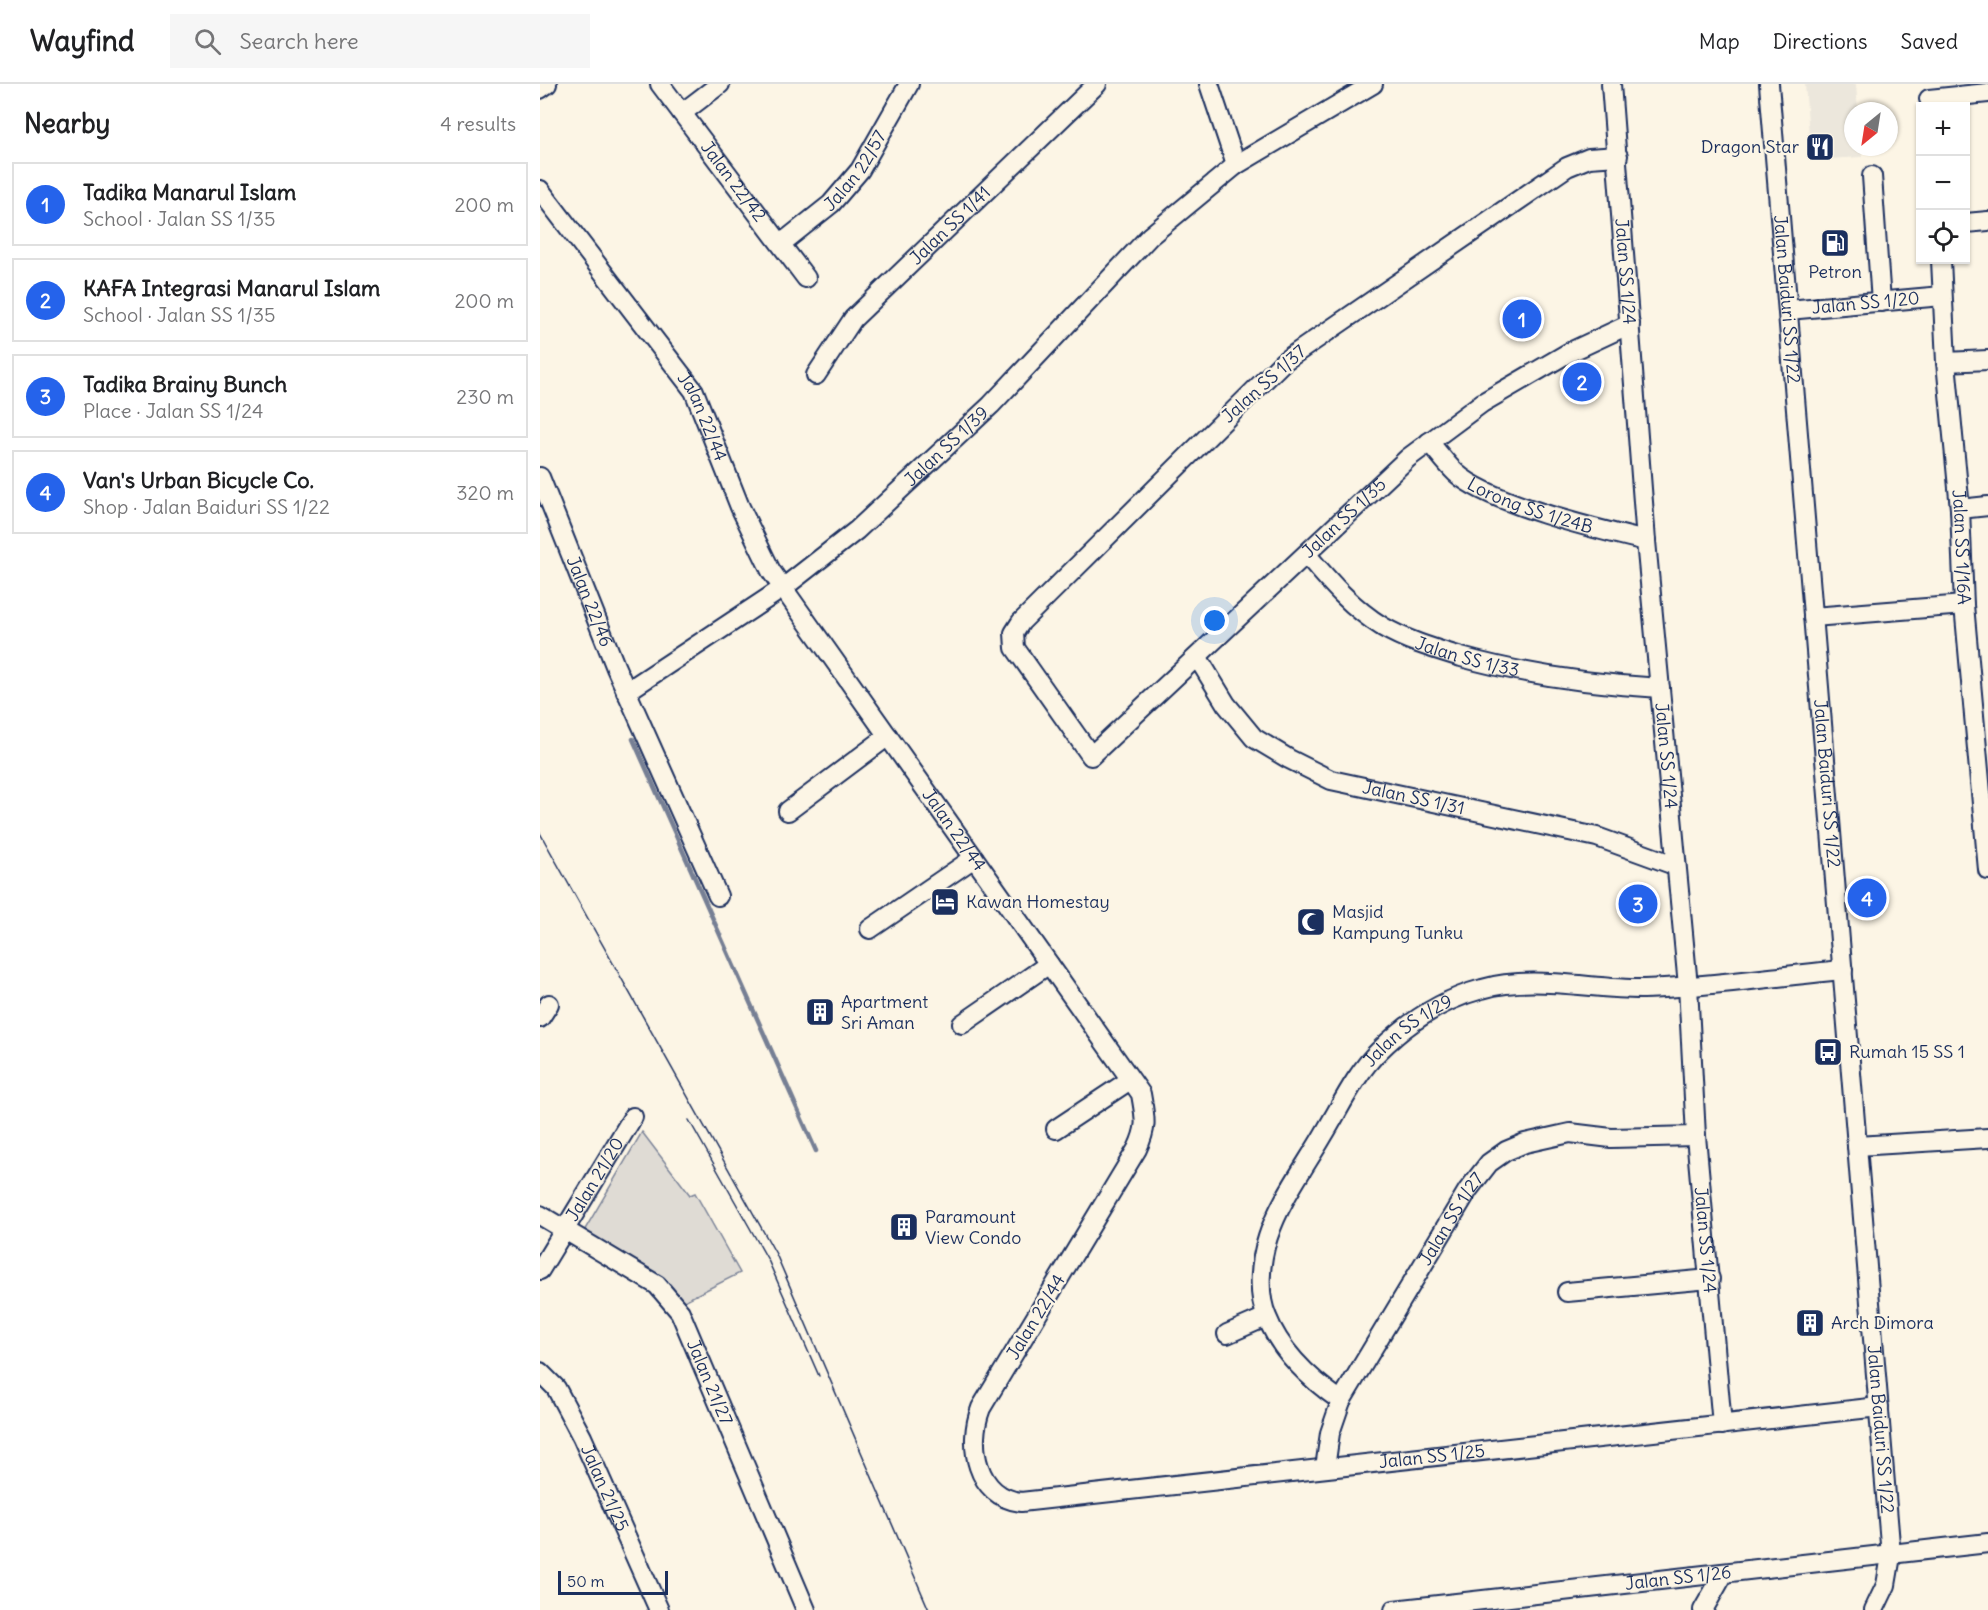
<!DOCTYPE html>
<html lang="en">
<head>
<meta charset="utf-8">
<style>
  :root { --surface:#fff; --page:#f6f6f6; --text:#202124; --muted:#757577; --line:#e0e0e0; --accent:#2563eb }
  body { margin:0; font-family:Delius,sans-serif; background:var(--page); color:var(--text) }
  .controls { position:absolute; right:18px; top:18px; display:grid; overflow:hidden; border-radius:0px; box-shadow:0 2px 4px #0004 }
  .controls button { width:54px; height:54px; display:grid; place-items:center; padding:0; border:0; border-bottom:2px solid var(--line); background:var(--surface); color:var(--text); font:30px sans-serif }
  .compass { position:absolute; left:1304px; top:18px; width:54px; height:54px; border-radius:50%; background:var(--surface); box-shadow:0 2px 4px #0004; rotate:210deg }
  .scale { position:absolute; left:18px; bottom:15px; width:110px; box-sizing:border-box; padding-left:6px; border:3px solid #1b2f5e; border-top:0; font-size:16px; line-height:21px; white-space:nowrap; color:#1b2f5e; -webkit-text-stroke:4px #fcf5e5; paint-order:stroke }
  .you { position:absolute; left:675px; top:537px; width:21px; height:21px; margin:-15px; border:4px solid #fff; border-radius:50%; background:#1a73e8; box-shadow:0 0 0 9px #1a73e833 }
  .badge { display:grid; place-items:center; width:39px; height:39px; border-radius:50%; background:var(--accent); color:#fff; font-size:20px; font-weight:700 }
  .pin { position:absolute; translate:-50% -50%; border:3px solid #fff; box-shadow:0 2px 6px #0006 }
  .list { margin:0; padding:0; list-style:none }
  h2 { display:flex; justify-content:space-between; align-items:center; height:78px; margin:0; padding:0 24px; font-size:26px }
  h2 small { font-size:20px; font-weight:400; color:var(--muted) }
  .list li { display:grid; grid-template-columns:39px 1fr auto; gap:18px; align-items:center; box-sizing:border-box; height:84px; margin:0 12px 12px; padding:0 12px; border:2px solid var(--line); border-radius:0px }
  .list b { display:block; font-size:22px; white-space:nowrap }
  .list p { margin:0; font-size:20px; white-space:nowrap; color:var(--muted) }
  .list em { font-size:20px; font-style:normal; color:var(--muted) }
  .icon { flex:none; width:33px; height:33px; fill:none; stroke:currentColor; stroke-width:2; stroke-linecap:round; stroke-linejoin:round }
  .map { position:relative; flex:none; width:1448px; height:1526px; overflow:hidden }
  header { display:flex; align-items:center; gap:36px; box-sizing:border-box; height:84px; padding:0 30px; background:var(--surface); border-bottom:2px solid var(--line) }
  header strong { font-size:28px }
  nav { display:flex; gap:33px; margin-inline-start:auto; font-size:21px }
  .search { width:420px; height:54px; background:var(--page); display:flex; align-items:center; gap:15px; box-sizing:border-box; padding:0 21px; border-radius:0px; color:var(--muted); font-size:22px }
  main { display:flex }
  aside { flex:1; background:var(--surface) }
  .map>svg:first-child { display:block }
  .built { fill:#ece7dc }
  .green { fill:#dfdbd4; stroke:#7d8599; stroke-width:1.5 }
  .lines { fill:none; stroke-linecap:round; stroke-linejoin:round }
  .stream { stroke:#767f94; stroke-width:4.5 }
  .minor-casing { stroke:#1b2f5e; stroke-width:22 }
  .minor { stroke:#fcf5e5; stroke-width:18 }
  .tram { stroke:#1b2f5e; stroke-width:1.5 }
  .labels { text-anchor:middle; stroke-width:4.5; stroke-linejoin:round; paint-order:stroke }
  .poi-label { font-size:18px; fill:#1b2f5e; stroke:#fcf5e5; text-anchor:start }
  .street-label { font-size:18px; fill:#1b2f5e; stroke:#fcf5e5 }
</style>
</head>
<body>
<header>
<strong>Wayfind</strong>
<div class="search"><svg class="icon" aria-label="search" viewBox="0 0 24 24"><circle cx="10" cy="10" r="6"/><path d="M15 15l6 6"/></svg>Search here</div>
<nav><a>Map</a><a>Directions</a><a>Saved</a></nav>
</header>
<main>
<aside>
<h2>Nearby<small>4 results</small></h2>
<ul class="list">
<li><span class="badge">1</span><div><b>Tadika Manarul Islam</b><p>School · Jalan SS 1/35</p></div><em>200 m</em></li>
<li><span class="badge">2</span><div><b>KAFA Integrasi Manarul Islam</b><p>School · Jalan SS 1/35</p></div><em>200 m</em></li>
<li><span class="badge">3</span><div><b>Tadika Brainy Bunch</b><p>Place · Jalan SS 1/24</p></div><em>230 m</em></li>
<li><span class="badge">4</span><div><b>Van's Urban Bicycle Co.</b><p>Shop · Jalan Baiduri SS 1/22</p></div><em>320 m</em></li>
</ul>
</aside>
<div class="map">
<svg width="1448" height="1526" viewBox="0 0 1448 1526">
  <rect width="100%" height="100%" fill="#fcf5e5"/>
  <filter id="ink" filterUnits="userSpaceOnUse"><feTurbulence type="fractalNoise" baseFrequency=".0167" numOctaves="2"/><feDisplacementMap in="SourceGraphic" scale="12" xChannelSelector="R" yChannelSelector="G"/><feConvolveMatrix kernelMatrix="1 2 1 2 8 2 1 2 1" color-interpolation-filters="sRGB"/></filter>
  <g filter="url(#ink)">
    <polygon class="built" points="1265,0 1316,0 1318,27 1313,27 1313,63 1321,63 1322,73 1271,76"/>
    <polygon class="green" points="102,1048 150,1111 155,1109 200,1189 140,1219 44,1147"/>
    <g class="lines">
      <polyline class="stream" points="93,655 276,1067"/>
      <g class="minor-casing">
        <g id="minor">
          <path id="s1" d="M 120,0 L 266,194"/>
          <polyline points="669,0 696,81"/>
          <path id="s2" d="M 1071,0 L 1106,457 L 1148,902 L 1156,1052 L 1182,1341"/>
          <path id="s3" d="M 1229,0 L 1351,1472 L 1346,1501 L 1334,1526"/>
          <polyline points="0,5 7,0"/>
          <polyline points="1389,15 1448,9"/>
          <polyline points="142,29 180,0"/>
          <path id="s4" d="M 1078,72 L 1049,74 L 1027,83 L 743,278 L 481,538 L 474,549 L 475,564 L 551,672 L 868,374 L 942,319 L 1028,269 L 1090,240"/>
          <polyline points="1332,92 1341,218"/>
          <path id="s5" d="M 0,106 L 154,307 L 200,423 L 231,487 L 601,1010 C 605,1034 608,1042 597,1065 L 441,1324 C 427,1360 436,1413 481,1418 L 1339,1323"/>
          <polyline points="1426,139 1448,137"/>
          <path id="s6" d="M 242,159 L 291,120 L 320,86 L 369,0"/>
          <path id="s7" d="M 1401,176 L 1406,278 L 1420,425 L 1424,521 L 1448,786"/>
          <path id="s8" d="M 1248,226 L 1402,212"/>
          <polyline points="1406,278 1448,276"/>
          <path id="s9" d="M 276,291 L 313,235 L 557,0"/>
          <path id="s10" d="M 889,358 C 898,368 906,380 916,389 C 950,420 1060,446 1106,457"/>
          <path id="s11" d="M 0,393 L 76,584 L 178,812"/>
          <polyline points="1420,425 1448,422"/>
          <path id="s12" d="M 767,471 C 790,498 812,524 843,543 C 867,557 895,565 921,573 C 986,591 1052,600 1120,604"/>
          <polyline points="1273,533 1424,521"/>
          <path id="s13" d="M 658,574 L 686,620 L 714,654 L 749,675 L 791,696 L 1057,753 L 1134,781"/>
          <path id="s14" d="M 86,608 L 243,504 L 317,446 L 451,321 L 610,152 L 696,81 L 833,0"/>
          <polyline points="248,727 348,652"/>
          <polyline points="330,845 434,774"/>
          <polyline points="0,934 9,920"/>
          <polyline points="422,940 509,880"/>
          <polyline points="516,1045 590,996"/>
          <polyline points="1317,1062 1448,1054"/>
          <path id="s15" d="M 0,1131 L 117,1201 L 140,1228 L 266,1526"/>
          <path id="s16" d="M 0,1186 L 93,1033"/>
          <polyline points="1027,1208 1170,1195"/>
          <polyline points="687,1250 726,1233"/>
          <path id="s17" d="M 0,1288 L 16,1304 L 42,1353 L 119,1526"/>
          <path id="s18" d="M 801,1317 C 771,1296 741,1269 727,1233 C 717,1210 720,1177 728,1153 C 740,1116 765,1083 784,1050 C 801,1022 816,989 839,967 C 869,937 901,916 942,905 C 991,890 1054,906 1104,905 C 1170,903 1237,892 1303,886"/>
          <path id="s19" d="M 785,1384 L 790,1349 L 801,1317 L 928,1106 L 949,1079 L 966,1067 L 985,1059 L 1030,1049 L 1071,1054 L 1156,1052"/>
          <path id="s20" d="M 854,1526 L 1448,1459"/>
          <polyline points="1163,1526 1183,1491"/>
        </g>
      </g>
      <use href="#minor" class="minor"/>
      <g class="tram">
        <polyline points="0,749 236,1170 389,1526"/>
        <polyline points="149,1036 228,1176 279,1292"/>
      </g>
    </g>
  </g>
  <defs>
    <g id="restaurant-square" transform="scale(1.5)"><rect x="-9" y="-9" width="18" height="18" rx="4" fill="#1b2f5e" stroke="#fcf5e5"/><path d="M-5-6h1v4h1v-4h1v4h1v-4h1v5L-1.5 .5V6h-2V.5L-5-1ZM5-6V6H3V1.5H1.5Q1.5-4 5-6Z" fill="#fff"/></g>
    <g id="fuel-square" transform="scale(1.5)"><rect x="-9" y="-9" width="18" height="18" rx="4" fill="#1b2f5e" stroke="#fcf5e5"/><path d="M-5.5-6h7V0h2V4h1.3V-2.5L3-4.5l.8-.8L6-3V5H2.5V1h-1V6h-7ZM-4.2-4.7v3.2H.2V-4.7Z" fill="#fff"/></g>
    <g id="hotel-square" transform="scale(1.5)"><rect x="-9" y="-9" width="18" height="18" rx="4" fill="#1b2f5e" stroke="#fcf5e5"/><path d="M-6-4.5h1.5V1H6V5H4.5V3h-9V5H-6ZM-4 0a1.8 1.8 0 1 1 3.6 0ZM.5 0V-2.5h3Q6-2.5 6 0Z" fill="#fff"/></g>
    <g id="mosque-square" transform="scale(1.5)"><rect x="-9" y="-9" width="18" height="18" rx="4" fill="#1b2f5e" stroke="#fcf5e5"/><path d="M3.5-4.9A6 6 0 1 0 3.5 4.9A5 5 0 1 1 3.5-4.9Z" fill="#fff"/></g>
    <g id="building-square" transform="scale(1.5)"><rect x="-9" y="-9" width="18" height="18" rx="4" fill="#1b2f5e" stroke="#fcf5e5"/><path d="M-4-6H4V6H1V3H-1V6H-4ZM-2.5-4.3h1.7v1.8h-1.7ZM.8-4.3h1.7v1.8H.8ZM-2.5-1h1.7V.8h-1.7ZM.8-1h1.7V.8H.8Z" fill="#fff"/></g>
    <g id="bus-square" transform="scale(1.5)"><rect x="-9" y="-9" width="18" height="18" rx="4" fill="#1b2f5e" stroke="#fcf5e5"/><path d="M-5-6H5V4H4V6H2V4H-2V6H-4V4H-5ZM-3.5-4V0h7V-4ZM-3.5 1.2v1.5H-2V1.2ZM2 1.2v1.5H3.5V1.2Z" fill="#fff"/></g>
  </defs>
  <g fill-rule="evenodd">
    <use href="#restaurant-square" x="1280" y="63"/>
    <use href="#fuel-square" x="1295" y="159"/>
    <use href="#hotel-square" x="405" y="818"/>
    <use href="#mosque-square" x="771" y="838"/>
    <use href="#building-square" x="280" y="928"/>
    <use href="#bus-square" x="1288" y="968"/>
    <use href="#building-square" x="364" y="1143"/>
    <use href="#building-square" x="1270" y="1239"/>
  </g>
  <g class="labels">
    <g class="poi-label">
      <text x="1259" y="69" text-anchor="end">Dragon Star</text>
      <text x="1295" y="194" text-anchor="middle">Petron</text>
      <text x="426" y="824">Kawan Homestay</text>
      <text x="792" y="834">Masjid<tspan x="792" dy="21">Kampung Tunku</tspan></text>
      <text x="301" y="924">Apartment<tspan x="301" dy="21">Sri Aman</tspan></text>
      <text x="1309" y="974">Rumah 15 SS 1</text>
      <text x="385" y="1139">Paramount<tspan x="385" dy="21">View Condo</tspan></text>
      <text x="1291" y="1245">Arch Dimora</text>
    </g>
    <g class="street-label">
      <text dy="6" stroke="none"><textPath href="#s6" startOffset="104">Jalan 22/57</textPath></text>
      <text dy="6" stroke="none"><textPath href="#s1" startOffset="122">Jalan 22/42</textPath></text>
      <text dy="6" stroke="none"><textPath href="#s9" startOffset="202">Jalan SS 1/41</textPath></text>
      <text dy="6" stroke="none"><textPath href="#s2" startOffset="188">Jalan SS 1/24</textPath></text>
      <text dy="6" stroke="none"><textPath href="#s3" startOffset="216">Jalan Baiduri SS 1/22</textPath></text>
      <text dy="6" stroke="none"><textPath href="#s8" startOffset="78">Jalan SS 1/20</textPath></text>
      <text transform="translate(724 300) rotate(-42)" y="6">Jalan SS 1/37</text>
      <text dy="6" stroke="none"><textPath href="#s5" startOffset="280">Jalan 22/44</textPath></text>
      <text dy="6" stroke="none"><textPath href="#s14" startOffset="405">Jalan SS 1/39</textPath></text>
      <text dy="6" stroke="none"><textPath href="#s10" startOffset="123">Lorong SS 1/24B</textPath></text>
      <text dy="6" stroke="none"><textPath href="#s4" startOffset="1274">Jalan SS 1/35</textPath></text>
      <text dy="6" stroke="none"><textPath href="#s7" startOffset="288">Jalan SS 1/16A</textPath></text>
      <text dy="6" stroke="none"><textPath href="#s11" startOffset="134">Jalan 22/46</textPath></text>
      <text dy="6" stroke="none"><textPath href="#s12" startOffset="195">Jalan SS 1/33</textPath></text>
      <text dy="6" stroke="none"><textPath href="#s2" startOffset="674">Jalan SS 1/24</textPath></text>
      <text dy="6" stroke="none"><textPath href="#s3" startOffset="702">Jalan Baiduri SS 1/22</textPath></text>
      <text dy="6" stroke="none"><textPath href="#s13" startOffset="270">Jalan SS 1/31</textPath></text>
      <text dy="6" stroke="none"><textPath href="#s5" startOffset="766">Jalan 22/44</textPath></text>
      <text dy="6" stroke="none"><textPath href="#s18" startOffset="448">Jalan SS 1/29</textPath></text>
      <text dy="6" stroke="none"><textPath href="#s16" startOffset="106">Jalan 21/20</textPath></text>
      <text dy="6" stroke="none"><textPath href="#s19" startOffset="282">Jalan SS 1/27</textPath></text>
      <text dy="6" stroke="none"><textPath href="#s2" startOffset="1160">Jalan SS 1/24</textPath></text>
      <text transform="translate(496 1233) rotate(-59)" y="6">Jalan 22/44</text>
      <text dy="6" stroke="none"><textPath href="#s15" startOffset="248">Jalan 21/27</textPath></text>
      <text dy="6" stroke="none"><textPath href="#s3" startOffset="1350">Jalan Baiduri SS 1/22</textPath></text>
      <text dy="6" stroke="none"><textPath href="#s5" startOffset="1980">Jalan SS 1/25</textPath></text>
      <text dy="6" stroke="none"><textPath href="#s17" startOffset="134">Jalan 21/25</textPath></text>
      <text dy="6" stroke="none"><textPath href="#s20" startOffset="286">Jalan SS 1/26</textPath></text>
    </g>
  </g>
</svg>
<div class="controls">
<button>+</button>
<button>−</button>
<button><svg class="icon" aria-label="locate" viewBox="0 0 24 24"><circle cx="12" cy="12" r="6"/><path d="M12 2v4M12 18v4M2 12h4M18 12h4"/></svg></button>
</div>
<svg class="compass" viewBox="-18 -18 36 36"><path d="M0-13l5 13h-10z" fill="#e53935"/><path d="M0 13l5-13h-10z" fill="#757577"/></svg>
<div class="scale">50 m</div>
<div class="you"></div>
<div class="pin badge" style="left:982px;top:235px">1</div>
<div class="pin badge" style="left:1042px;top:298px">2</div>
<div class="pin badge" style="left:1098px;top:820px">3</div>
<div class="pin badge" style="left:1327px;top:814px">4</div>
</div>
</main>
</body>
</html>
